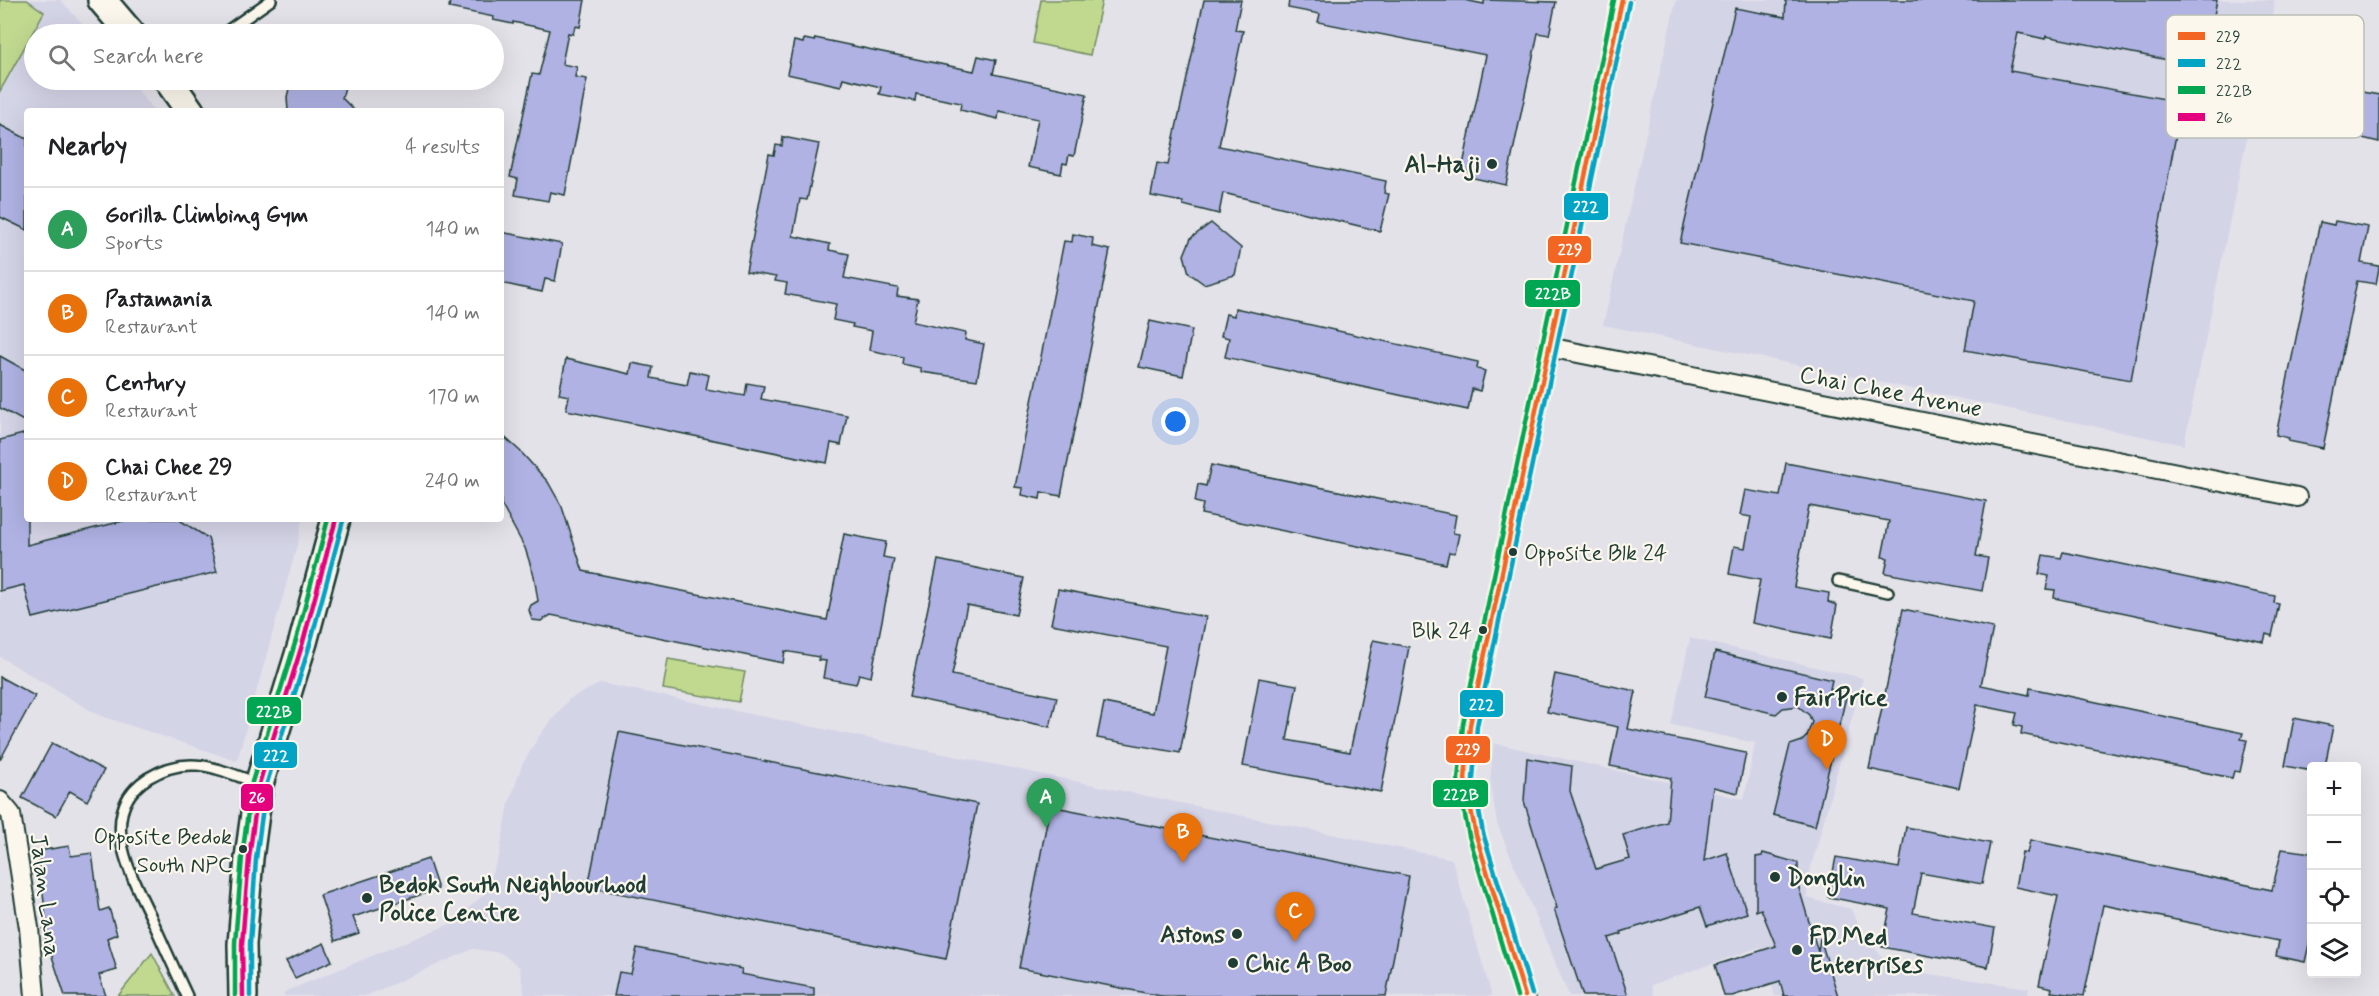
<!DOCTYPE html>
<html lang="en">
<head>
<meta charset="utf-8">
<style>
  :root { --surface:#fff; --page:#f2f2f2; --text:#202124; --muted:#757577; --line:#e0e0e0; --accent:#0b8043 }
  body { margin:0; font-family:Mynerve,sans-serif; background:var(--page); color:var(--text) }
  .controls { position:absolute; right:18px; bottom:18px; display:grid; overflow:hidden; border-radius:6px; box-shadow:0 6px 24px #0002 }
  .controls button { width:54px; height:54px; display:grid; place-items:center; padding:0; border:0; border-bottom:2px solid var(--line); background:var(--surface); color:var(--text); font:30px sans-serif }
  .you { position:absolute; left:1176px; top:422px; width:21px; height:21px; margin:-15px; border:4px solid #fff; border-radius:50%; background:#1a73e8; box-shadow:0 0 0 9px #1a73e833 }
  .badge { display:grid; place-items:center; width:39px; height:39px; border-radius:50%; background:var(--accent); color:#fff; font-size:20px; font-weight:700 }
  .pin { position:absolute; translate:-50% -50px; filter:drop-shadow(0 2px 3px #0008) }
  .pin::after { content:''; position:absolute; top:32px; width:21px; height:18px; background:inherit; clip-path:polygon(0 0,100% 0,50% 100%) }
  .list { margin:0; padding:0; list-style:none }
  h2 { display:flex; justify-content:space-between; align-items:center; height:78px; margin:0; padding:0 24px; font-size:26px }
  h2 small { font-size:20px; font-weight:400; color:var(--muted) }
  .list li { display:grid; grid-template-columns:39px 1fr auto; gap:18px; align-items:center; box-sizing:border-box; height:84px; padding:0 24px; border-top:2px solid var(--line) }
  .list b { display:block; font-size:22px; white-space:nowrap }
  .list p { margin:0; font-size:20px; white-space:nowrap; color:var(--muted) }
  .list em { font-size:20px; font-style:normal; color:var(--muted) }
  .icon { flex:none; width:33px; height:33px; fill:none; stroke:currentColor; stroke-width:2; stroke-linecap:round; stroke-linejoin:round }
  .map { position:relative; flex:none; width:2379px; height:996px; overflow:hidden }
  .search { position:absolute; background:var(--surface); box-shadow:0 6px 24px #0002; left:24px; top:24px; width:480px; height:66px; display:flex; align-items:center; gap:15px; box-sizing:border-box; padding:0 21px; border-radius:33px; color:var(--muted); font-size:22px }
  .panel { position:absolute; background:var(--surface); box-shadow:0 6px 24px #0002; left:24px; top:108px; width:480px; height:414px; border-radius:6px }
  .map>svg:first-child { display:block }
  .built { fill:#d4d4e7 }
  .green { fill:#c0d98f; stroke:#708b62; stroke-width:1.5 }
  .building { fill:#afb2e3; stroke:#1f3d34; stroke-width:1.5 }
  .lines { fill:none; stroke-linecap:round; stroke-linejoin:round }
  .lane-casing { stroke:#1f3d34; stroke-width:14 }
  .street-casing { stroke:#1f3d34; stroke-width:22 }
  .secondary-casing { stroke:#1f3d34; stroke-width:32 }
  .lane { stroke:#fbf7ec; stroke-width:9 }
  .street { stroke:#fbf7ec; stroke-width:18 }
  .secondary { stroke:#fbf7ec; stroke-width:27 }
  .bus-1-casing { stroke:#fbf7ec; stroke-width:9 }
  .bus-2-casing { stroke:#fbf7ec; stroke-width:9 }
  .bus-3-casing { stroke:#fbf7ec; stroke-width:9 }
  .bus-4-casing { stroke:#fbf7ec; stroke-width:9 }
  .bus-1 { stroke:#f26522; stroke-width:4.5 }
  .bus-2 { stroke:#02a4c6; stroke-width:4.5 }
  .bus-3 { stroke:#00a651; stroke-width:4.5 }
  .bus-4 { stroke:#e5007d; stroke-width:4.5 }
  .poi-dot { fill:#1f3d34; stroke:#fbf7ec; stroke-width:2 }
  .labels { text-anchor:middle; stroke-width:4.5; stroke-linejoin:round; paint-order:stroke }
  .bus-label { font-size:22px; fill:#1f3d34; stroke:#fbf7ec; text-anchor:end }
  .poi-label { font-size:24px; font-weight:bold; fill:#1f3d34; stroke:#fbf7ec; text-anchor:start }
  .street-label { font-size:24px; fill:#1f3d34; stroke:#fbf7ec }
  .key { fill:#fbf7ec; stroke:#b9bfb5; stroke-width:1.5 }
  .key-label { font-size:16px; fill:#1f3d34 }
  .line-badge { stroke:#fbf7ec; stroke-width:2 }
  .badge-label { font-size:16px; text-anchor:middle; font-weight:bold; fill:#fff }
</style>
</head>
<body>
<div class="map">
<svg width="2379" height="996" viewBox="0 0 2379 996">
  <rect width="100%" height="100%" fill="#e4e2e9"/>
  <filter id="ink" filterUnits="userSpaceOnUse"><feTurbulence type="fractalNoise" baseFrequency=".0167" numOctaves="2"/><feDisplacementMap in="SourceGraphic" scale="12" xChannelSelector="R" yChannelSelector="G"/><feConvolveMatrix kernelMatrix="1 2 1 2 8 2 1 2 1" color-interpolation-filters="sRGB"/></filter>
  <g filter="url(#ink)">
    <g class="built">
      <polygon points="0,0 61,0 91,34 34,34 34,80 130,80 154,111 27,111 27,519 302,519 299,539 237,761 98,715 0,657"/>
      <polygon points="1676,0 2275,0 2184,445 1603,325"/>
      <polygon points="1690,638 1863,678 1807,882 1807,898 1851,909 1861,932 1884,959 1909,971 2029,988 2028,996 1775,996 1760,947 1651,985 1654,996 1569,996 1497,824 1490,780 1494,743 1744,799 1755,743 1671,725"/>
      <polygon points="601,683 1452,859 1492,996 525,996 519,967 501,953 473,949 366,996 284,996 284,992 452,923 482,896 499,856 509,803 522,765 539,736 569,699"/>
    </g>
    <g class="green">
      <polygon points="0,0 27,0 44,12 0,91"/>
      <polygon points="1041,0 1102,0 1090,55 1033,43"/>
      <polygon points="668,659 745,672 739,702 663,689"/>
      <polygon points="152,953 175,996 118,996"/>
    </g>
    <g class="building">
      <polygon points="450,0 585,0 580,27 575,26 573,34 568,33 562,64 577,67 575,77 587,79 565,195 550,192 548,201 515,195 518,179 510,177 532,74 539,75 550,30 513,22 513,24 493,20 494,17 449,8"/>
      <polygon points="1204,0 1241,0 1235,30 1243,31 1219,146 1386,181 1384,193 1389,194 1380,231 1223,193 1219,214 1183,205 1183,202 1151,196 1157,163 1168,165"/>
      <polygon points="1289,0 1464,0 1484,4 1484,0 1556,2 1549,35 1538,33 1506,185 1469,177 1470,172 1462,170 1486,55 1318,22 1320,14 1288,8"/>
      <polygon points="1786,0 2217,0 2204,67 2046,36 2045,39 2018,33 2010,71 2182,102 2131,380 1965,350 1974,301 1680,243 1735,8 1785,17"/>
      <polygon points="815,38 974,71 978,56 996,60 993,74 1087,94 1074,156 1069,155 1067,164 1063,163 1061,174 1028,167 1038,119 999,111 998,119 960,110 961,103 916,94 915,101 879,94 881,87 843,78 841,86 787,74 794,41 803,43 804,39 814,41"/>
      <polygon points="291,80 347,80 342,98 355,111 288,111 287,97"/>
      <polygon points="2362,92 2379,95 2379,142 2354,136 2355,132 2336,128 2340,106 2354,109 2356,96 2361,97"/>
      <polygon points="0,125 27,139 27,230 0,217"/>
      <polygon points="783,137 819,144 807,200 800,199 793,236 830,244 829,250 849,254 844,278 898,288 897,296 918,299 913,322 966,333 965,340 984,344 977,380 921,372 921,368 902,364 903,357 869,350 872,331 852,327 853,324 833,320 836,304 785,294 787,283 775,281 776,277 746,272 769,154 774,155 776,145 782,146"/>
      <polygon points="2335,221 2368,227 2361,263 2379,266 2379,268 2376,284 2357,281 2323,448 2288,441 2289,438 2276,435 2320,222 2334,225"/>
      <polygon points="1211,223 1241,248 1235,275 1204,284 1189,273 1184,255 1191,238"/>
      <polygon points="501,232 562,244 555,281 545,279 542,292 501,283"/>
      <polygon points="1073,234 1093,238 1092,246 1110,250 1061,496 1041,492 1040,499 1022,495 1023,488 1015,487 1064,241 1072,242"/>
      <polygon points="1235,308 1478,362 1477,369 1485,371 1480,391 1472,389 1468,410 1225,357 1229,338 1221,336 1226,314 1234,316"/>
      <polygon points="1150,321 1192,330 1183,376 1139,367"/>
      <polygon points="0,356 27,371 27,423 0,408"/>
      <polygon points="566,359 630,374 632,363 653,367 651,378 687,385 690,371 709,375 706,389 745,396 747,383 764,386 761,399 847,415 841,445 831,443 827,463 566,410 569,396 559,394"/>
      <polygon points="27,433 27,545 131,519 178,519 208,538 217,572 33,618 24,585 0,591 0,440"/>
      <polygon points="501,434 520,451 548,482 562,507 583,571 827,620 844,534 886,542 883,557 894,559 871,677 859,674 856,684 823,678 826,661 818,660 819,657 785,651 783,663 551,615 541,621 532,620 529,610 531,605 538,601 534,576 525,548 501,504"/>
      <polygon points="1786,463 1986,501 1976,556 1988,558 1982,591 1885,573 1888,558 1882,557 1889,521 1809,506 1794,587 1829,593 1828,602 1837,605 1831,639 1752,623 1760,580 1729,574 1734,546 1745,548 1751,517 1740,515 1745,490 1780,496"/>
      <polygon points="1211,465 1456,515 1453,533 1459,534 1455,553 1449,552 1446,564 1201,514 1203,504 1195,502 1198,484 1206,486"/>
      <polygon points="2063,552 2275,596 2274,603 2279,604 2272,636 2266,634 2264,642 2054,598 2055,590 2046,589 2049,576 2039,574 2043,555 2061,558"/>
      <polygon points="938,560 1024,578 1016,615 967,605 952,675 1057,697 1050,727 909,697"/>
      <polygon points="1058,589 1206,617 1180,753 1097,738 1104,703 1153,713 1166,646 1051,624"/>
      <polygon points="1903,609 1993,628 1981,685 2029,695 2030,688 2243,733 2241,739 2247,740 2240,772 2234,771 2232,778 2021,734 2022,727 2014,725 2017,713 1977,705 1959,788 1869,769"/>
      <polygon points="1373,640 1409,647 1381,792 1243,766 1259,678 1297,685 1287,740 1350,752"/>
      <polygon points="1715,652 1832,680 1830,689 1847,693 1815,826 1773,815 1790,745 1802,741 1807,736 1812,722 1809,715 1798,706 1783,708 1776,714 1705,697"/>
      <polygon points="1555,674 1636,691 1628,729 1746,753 1738,793 1713,787 1704,861 1727,853 1747,913 1707,926 1700,907 1621,932 1622,934 1609,938 1628,996 1583,996 1554,909 1557,908 1524,801 1527,758 1572,766 1570,791 1596,869 1630,859 1623,835 1667,822 1671,778 1610,766 1618,727 1547,712"/>
      <polygon points="0,677 35,696 0,760"/>
      <polygon points="2294,718 2333,726 2325,766 2312,766 2312,771 2285,766"/>
      <polygon points="619,732 977,804 946,959 588,887"/>
      <polygon points="52,743 104,770 87,801 70,791 56,816 22,798"/>
      <polygon points="1050,806 1409,876 1386,996 1161,996 1019,968"/>
      <polygon points="1906,827 1990,843 1982,884 1921,873 1913,913 1995,928 1988,967 1882,947 1890,909 1828,897 1836,857 1899,868"/>
      <polygon points="2030,840 2272,890 2282,849 2312,853 2312,931 2305,962 2276,956 2279,941 2103,905 2084,996 2051,992 2052,988 2039,985 2058,896 2015,887 2022,852 2027,853"/>
      <polygon points="69,846 71,856 92,853 100,911 109,908 117,934 107,938 117,970 99,975 106,996 65,996 43,929 47,928 38,851"/>
      <polygon points="1763,853 1798,863 1798,885 1818,952 1820,938 1838,996 1784,996 1780,981 1732,996 1724,996 1715,965 1776,946 1761,909 1756,911 1756,857 1762,856"/>
      <polygon points="428,859 438,889 353,917 359,933 335,941 320,895"/>
      <polygon points="324,943 332,961 295,978 286,961"/>
      <polygon points="637,948 742,969 741,974 814,988 814,996 614,996 619,972 631,974"/>
    </g>
    <g class="lines">
      <g class="lane-casing">
        <g id="lane">
          <polyline points="223,34 271,0"/>
          <polyline points="1838,581 1888,592"/>
          <path d="M 187,996 C 175,970 163,944 151,917 C 131,875 95,812 148,778 C 189,753 217,769 257,783"/>
        </g>
      </g>
      <g class="street-casing">
        <g id="street">
          <polyline points="1548,347 2297,497"/>
          <polyline points="0,801 11,814 29,928 35,996"/>
          <polyline points="1525,996 1476,835 1465,779 1470,725 1622,0"/>
        </g>
      </g>
      <g class="secondary-casing">
        <g id="secondary">
          <polyline points="102,0 131,34"/>
          <polyline points="168,80 190,111"/>
          <polyline points="243,996 242,944 249,858 259,784 303,642 336,519"/>
        </g>
      </g>
      <use href="#lane" class="lane"/>
      <use href="#street" class="street"/>
      <use href="#secondary" class="secondary"/>
      <g class="bus-1-casing">
        <polyline id="bus-1" points="1525,996 1476,835 1465,779 1470,725 1622,0"/>
      </g>
      <g class="bus-2-casing">
        <g id="bus-2">
          <polyline points="1532,994 1483,833 1473,779 1477,726 1629,2"/>
          <polyline points="250,996 250,944 256,859 266,786 310,644 343,521"/>
        </g>
      </g>
      <g class="bus-3-casing">
        <g id="bus-3">
          <polyline points="235,996 235,943 242,857 252,782 296,640 328,519"/>
          <polyline points="1517,996 1469,836 1458,780 1463,724 1614,0"/>
        </g>
      </g>
      <g class="bus-4-casing">
        <polyline id="bus-4" points="243,996 242,944 249,858 259,784 303,642 336,519"/>
      </g>
      <use href="#bus-1" class="bus-1"/>
      <use href="#bus-2" class="bus-2"/>
      <use href="#bus-3" class="bus-3"/>
      <use href="#bus-4" class="bus-4"/>
    </g>
  </g>
  <g class="poi-dot">
    <circle cx="1492" cy="164" r="6"/>
    <circle cx="1513" cy="552" r="5"/>
    <circle cx="1483" cy="630" r="5"/>
    <circle cx="1782" cy="697" r="6"/>
    <circle cx="243" cy="849" r="5"/>
    <circle cx="1775" cy="877" r="6"/>
    <circle cx="367" cy="898" r="6"/>
    <circle cx="1237" cy="934" r="6"/>
    <circle cx="1797" cy="950" r="6"/>
    <circle cx="1233" cy="963" r="6"/>
  </g>
  <g class="labels">
    <g class="bus-label">
      <text x="1524" y="560" text-anchor="start">Opposite Blk 24</text>
      <text x="1472" y="638">Blk 24</text>
      <text x="232" y="844">Opposite Bedok<tspan x="232" dy="28">South NPC</tspan></text>
    </g>
    <g class="poi-label">
      <text x="1480" y="172" text-anchor="end">Al-Haji</text>
      <text x="1794" y="705">FairPrice</text>
      <text x="1787" y="885">Donglin</text>
      <text x="379" y="892">Bedok South Neighbourhood<tspan x="379" dy="28">Police Centre</tspan></text>
      <text x="1225" y="942" text-anchor="end">Astons</text>
      <text x="1809" y="944">FD.Med<tspan x="1809" dy="28">Enterprises</tspan></text>
      <text x="1245" y="971">Chic A Boo</text>
    </g>
    <g class="street-label">
      <text transform="translate(1891 391) rotate(11)" y="8">Chai Chee Avenue</text>
      <text transform="translate(46 895) rotate(83)" y="8">Jalan Lana</text>
    </g>
  </g>
  <rect x="2166" y="15" width="198" height="123" rx="9" class="key"/>
  <rect x="2178" y="32" width="27" height="8" fill="#f26522"/>
  <rect x="2178" y="59" width="27" height="8" fill="#02a4c6"/>
  <rect x="2178" y="86" width="27" height="8" fill="#00a651"/>
  <rect x="2178" y="113" width="27" height="8" fill="#e5007d"/>
  <g class="key-label">
    <text x="2216" y="42">229</text>
    <text x="2216" y="69">222</text>
    <text x="2216" y="96">222B</text>
    <text x="2216" y="123">26</text>
  </g>
  <g class="line-badge">
    <rect x="1563" y="192" width="46" height="29" rx="6" fill="#02a4c6"/>
    <rect x="1547" y="235" width="45" height="29" rx="6" fill="#f26522"/>
    <rect x="1524" y="279" width="57" height="29" rx="6" fill="#00a651"/>
    <rect x="1459" y="689" width="45" height="29" rx="6" fill="#02a4c6"/>
    <rect x="246" y="696" width="56" height="29" rx="6" fill="#00a651"/>
    <rect x="1445" y="735" width="46" height="29" rx="6" fill="#f26522"/>
    <rect x="253" y="741" width="45" height="28" rx="6" fill="#02a4c6"/>
    <rect x="1432" y="779" width="57" height="29" rx="6" fill="#00a651"/>
    <rect x="240" y="783" width="34" height="29" rx="6" fill="#e5007d"/>
  </g>
  <g class="badge-label">
    <text x="1586" y="212">222</text>
    <text x="1570" y="255">229</text>
    <text x="1553" y="299">222B</text>
    <text x="1482" y="710">222</text>
    <text x="274" y="717">222B</text>
    <text x="1468" y="755">229</text>
    <text x="276" y="761">222</text>
    <text x="1461" y="800">222B</text>
    <text x="257" y="803">26</text>
  </g>
</svg>
<div class="controls">
<button>+</button>
<button>−</button>
<button><svg class="icon" aria-label="locate" viewBox="0 0 24 24"><circle cx="12" cy="12" r="6"/><path d="M12 2v4M12 18v4M2 12h4M18 12h4"/></svg></button>
<button><svg class="icon" aria-label="layers" viewBox="0 0 24 24"><path d="M12 4l9 5-9 5-9-5zM3 14l9 5 9-5"/></svg></button>
</div>
<div class="you"></div>
<div class="pin badge" style="left:1046px;top:828px;background:#2e9e5b">A</div>
<div class="pin badge" style="left:1183px;top:863px;background:#e8710a">B</div>
<div class="pin badge" style="left:1295px;top:942px;background:#e8710a">C</div>
<div class="pin badge" style="left:1827px;top:770px;background:#e8710a">D</div>
<div class="search"><svg class="icon" aria-label="search" viewBox="0 0 24 24"><circle cx="10" cy="10" r="6"/><path d="M15 15l6 6"/></svg>Search here</div>
<section class="panel">
<h2>Nearby<small>4 results</small></h2>
<ul class="list">
<li><span class="badge" style="background:#2e9e5b">A</span><div><b>Gorilla Climbing Gym</b><p>Sports</p></div><em>140 m</em></li>
<li><span class="badge" style="background:#e8710a">B</span><div><b>Pastamania</b><p>Restaurant</p></div><em>140 m</em></li>
<li><span class="badge" style="background:#e8710a">C</span><div><b>Century</b><p>Restaurant</p></div><em>170 m</em></li>
<li><span class="badge" style="background:#e8710a">D</span><div><b>Chai Chee 29</b><p>Restaurant</p></div><em>240 m</em></li>
</ul>
</section>
</div>
</body>
</html>
